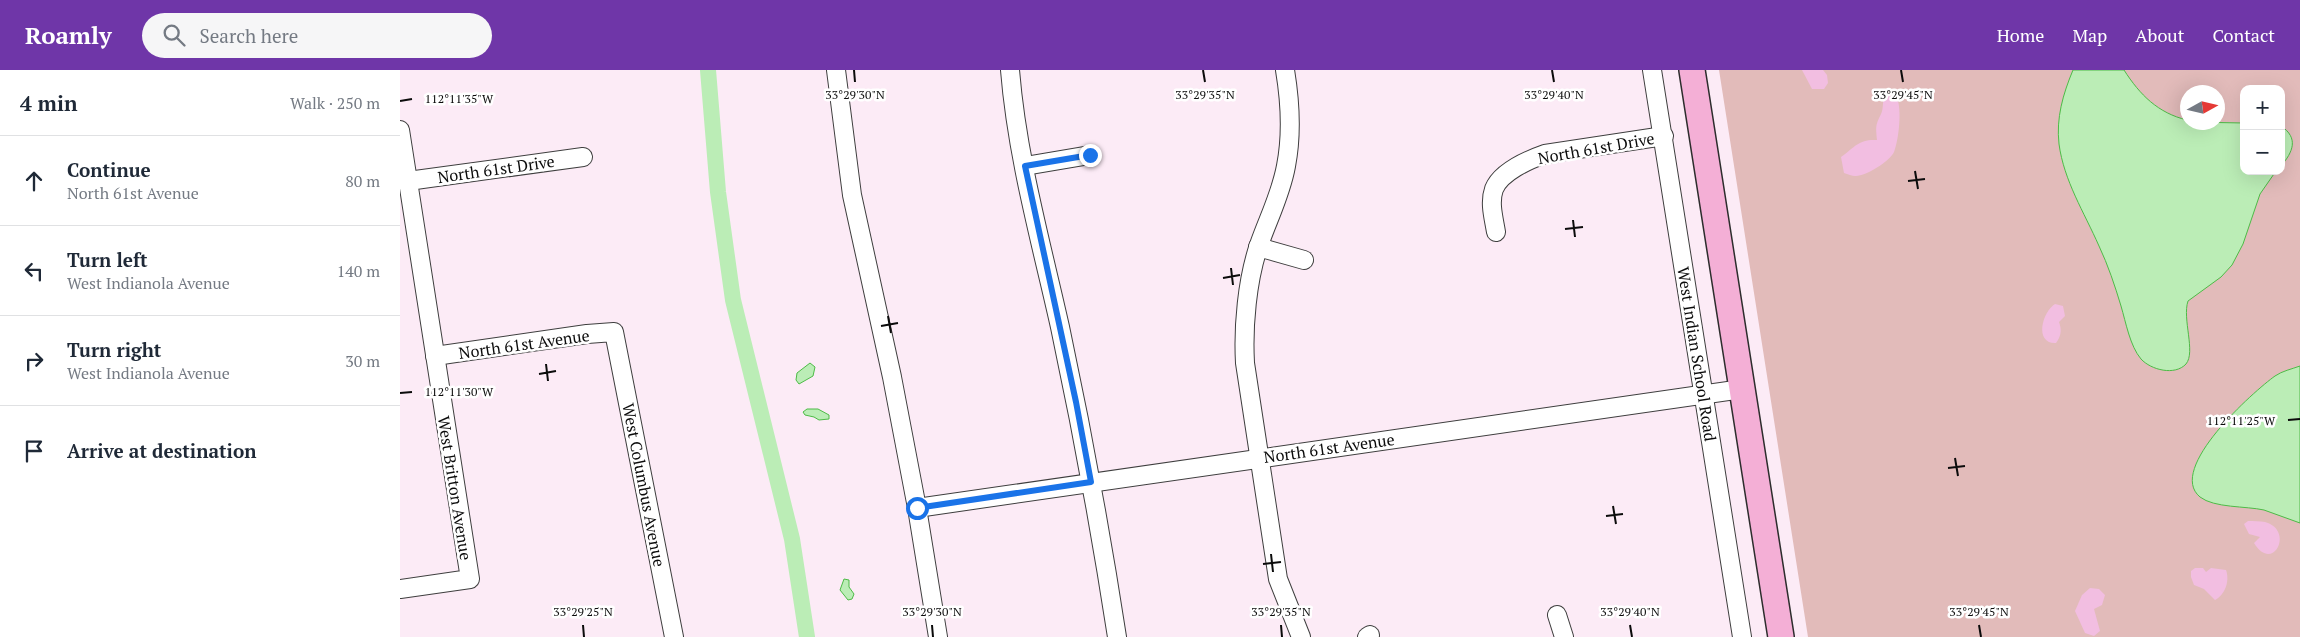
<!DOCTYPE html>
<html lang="en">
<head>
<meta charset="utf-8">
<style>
  :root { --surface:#fff; --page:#f6f6f7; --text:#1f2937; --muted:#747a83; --line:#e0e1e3; --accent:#6f36a8 }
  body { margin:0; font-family:"PT Serif",serif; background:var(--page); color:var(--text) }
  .controls { position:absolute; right:15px; top:15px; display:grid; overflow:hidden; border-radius:10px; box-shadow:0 5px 20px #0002 }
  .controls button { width:45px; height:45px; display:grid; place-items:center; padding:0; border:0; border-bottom:1px solid var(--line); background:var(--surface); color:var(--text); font:25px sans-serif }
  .compass { position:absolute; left:1780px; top:15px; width:45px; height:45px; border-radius:50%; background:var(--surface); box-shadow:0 5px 20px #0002; rotate:82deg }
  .stop { position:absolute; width:15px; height:15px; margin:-11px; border:4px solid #1a73e8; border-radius:50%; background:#fff }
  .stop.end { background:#1a73e8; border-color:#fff; box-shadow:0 1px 5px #0008 }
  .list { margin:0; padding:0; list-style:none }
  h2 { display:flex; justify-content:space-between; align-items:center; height:65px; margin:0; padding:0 20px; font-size:21px }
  h2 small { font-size:16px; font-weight:400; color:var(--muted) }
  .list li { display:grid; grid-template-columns:32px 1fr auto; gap:15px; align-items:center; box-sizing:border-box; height:90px; padding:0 20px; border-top:1px solid var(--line) }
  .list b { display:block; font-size:19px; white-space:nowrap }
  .list p { margin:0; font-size:16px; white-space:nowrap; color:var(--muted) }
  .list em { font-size:16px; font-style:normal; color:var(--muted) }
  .icon { flex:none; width:28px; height:28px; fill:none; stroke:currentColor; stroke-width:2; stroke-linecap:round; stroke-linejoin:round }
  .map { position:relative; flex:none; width:1900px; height:567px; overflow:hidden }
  header { display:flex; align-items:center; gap:30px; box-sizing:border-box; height:70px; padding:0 25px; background:var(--accent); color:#fff }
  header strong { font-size:24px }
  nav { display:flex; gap:28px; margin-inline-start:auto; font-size:18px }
  .search { width:350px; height:45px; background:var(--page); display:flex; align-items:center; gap:12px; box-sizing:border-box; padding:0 18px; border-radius:28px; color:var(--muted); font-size:19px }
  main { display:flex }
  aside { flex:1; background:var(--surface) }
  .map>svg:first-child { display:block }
  .green { fill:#e2bbba; fill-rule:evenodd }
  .sand { fill:#f2bee1 }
  .water { fill:#bbedb6; stroke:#4dbb47 }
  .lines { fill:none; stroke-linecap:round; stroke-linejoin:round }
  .canal { stroke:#bbedb6; stroke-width:16 }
  .street-casing { stroke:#3e3e3e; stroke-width:20 }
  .secondary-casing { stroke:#2d2d2d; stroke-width:28 }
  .street { stroke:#fff; stroke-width:18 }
  .secondary { stroke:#f4afd6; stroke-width:25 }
  .route { stroke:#1a73e8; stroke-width:6 }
  .ticks { fill:none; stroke:#0b0b0b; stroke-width:2 }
  .labels { text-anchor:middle; stroke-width:5; stroke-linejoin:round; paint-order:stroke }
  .street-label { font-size:16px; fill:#0b0b0b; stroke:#fff }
  .ticks-label { font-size:12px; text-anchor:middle; fill:#0b0b0b; stroke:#fff; stroke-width:5; stroke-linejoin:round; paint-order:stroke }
</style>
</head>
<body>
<header>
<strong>Roamly</strong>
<div class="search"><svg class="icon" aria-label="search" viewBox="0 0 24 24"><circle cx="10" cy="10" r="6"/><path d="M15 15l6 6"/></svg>Search here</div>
<nav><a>Home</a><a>Map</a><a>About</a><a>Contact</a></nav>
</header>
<main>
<aside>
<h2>4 min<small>Walk · 250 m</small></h2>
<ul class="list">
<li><svg class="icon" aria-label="ahead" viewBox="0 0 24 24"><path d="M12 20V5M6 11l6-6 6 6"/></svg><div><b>Continue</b><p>North 61st Avenue</p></div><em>80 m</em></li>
<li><svg class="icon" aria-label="left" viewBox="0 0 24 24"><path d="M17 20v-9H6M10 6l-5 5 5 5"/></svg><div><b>Turn left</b><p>West Indianola Avenue</p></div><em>140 m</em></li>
<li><svg class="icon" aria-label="right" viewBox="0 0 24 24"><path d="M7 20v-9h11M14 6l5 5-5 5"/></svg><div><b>Turn right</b><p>West Indianola Avenue</p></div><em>30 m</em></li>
<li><svg class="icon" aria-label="arrive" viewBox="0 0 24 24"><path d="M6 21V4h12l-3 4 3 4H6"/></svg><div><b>Arrive at destination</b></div></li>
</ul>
</aside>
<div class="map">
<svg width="1900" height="567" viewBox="0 0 1900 567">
  <rect width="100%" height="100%" fill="#fcebf6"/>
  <path class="green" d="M 1319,0 L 1900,0 L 1900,567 L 1408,567 ZM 1844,19 L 1881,19 L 1881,101 L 1844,101 ZM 1788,22 L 1818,22 L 1818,52 L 1788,52 Z"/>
  <g class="sand">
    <polygon points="1402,0 1423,0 1427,5 1428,13 1424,19 1412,19"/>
    <path d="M 1485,24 L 1497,28 C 1502,40 1499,69 1494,82 C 1490,91 1465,107 1455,106 C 1452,106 1448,104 1444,103 L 1441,87 C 1456,76 1459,69 1477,70 C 1476,57 1475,56 1481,44 C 1484,38 1482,30 1485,24 Z"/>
    <path d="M 1655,234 L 1663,236 L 1665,246 L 1659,252 C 1662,260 1661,266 1656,273 C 1634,274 1642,242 1655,234 Z"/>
    <path d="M 1848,451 C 1853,451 1860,451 1865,452 C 1895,460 1873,504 1854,473 L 1860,467 L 1849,464 L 1844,454 Z"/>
    <path d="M 1795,498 L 1803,498 L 1806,502 L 1811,498 L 1826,500 C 1830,511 1825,525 1815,530 L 1804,519 L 1794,515 L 1791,507 L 1791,501 Z"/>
    <polygon points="1690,518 1699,519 1705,525 1702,535 1694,539 1700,561 1694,566 1685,563 1675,541 1682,525"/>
  </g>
  <g class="water">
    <path d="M 1673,0 L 1724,0 C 1740,25 1758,43 1787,50 L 1788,52 L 1844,53 L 1844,101 L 1876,101 L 1860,124 L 1843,174 L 1832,195 L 1821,207 L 1788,231 C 1782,249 1796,282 1786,294 C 1775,306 1751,300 1741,289 C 1730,276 1726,253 1721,236 C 1715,216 1708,195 1699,176 C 1684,142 1664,111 1659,74 C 1656,48 1663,24 1673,0 Z"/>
    <path d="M 1881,56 C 1899,68 1893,82 1881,96 Z"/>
    <polygon points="410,293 415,297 413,306 399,314 396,310 397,303"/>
    <path d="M 1900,296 L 1900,453 C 1888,449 1876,444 1864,440 C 1846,436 1814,438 1800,427 C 1766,399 1854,321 1875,306 C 1882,301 1892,299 1900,296 Z"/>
    <polygon points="407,339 418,339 429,345 429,349 419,350 414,347 405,345 403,342"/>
    <polygon points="444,509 449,510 449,517 454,524 452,529 448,530 440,520"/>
  </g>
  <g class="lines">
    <polyline class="canal" points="308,0 318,122 333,230 392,469 407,567"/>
    <g class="street-casing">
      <g id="street">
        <polyline points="436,0 452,125 492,307 517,438 538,567"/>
        <path d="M 610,0 C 617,87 641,172 660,257 C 682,360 701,463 717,567"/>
        <path d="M 885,0 C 890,30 892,65 886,96 C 881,124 868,149 859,175 C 847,210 843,257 845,293 L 878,509 L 901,567"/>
        <polyline points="1252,0 1342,567"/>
        <polyline points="0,60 70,509 0,519"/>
        <polyline points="625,96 690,85"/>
        <polyline points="8,111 183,87"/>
        <path d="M 1096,162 C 1094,149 1089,133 1094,119 C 1101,102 1128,90 1145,84 L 1264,66"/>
        <polyline points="858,177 904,190"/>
        <polyline points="35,286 187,264 214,262 274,567"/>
        <polyline points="517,438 1342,319"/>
        <polyline points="1157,545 1164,567"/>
        <polyline points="967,567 970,565"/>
      </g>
    </g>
    <g class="secondary-casing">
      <polyline id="secondary" points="1292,0 1381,567"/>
    </g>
    <use href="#street" class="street"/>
    <use href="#secondary" class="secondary"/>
  </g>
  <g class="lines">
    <polyline class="route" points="517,438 691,412 676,332 625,96 690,85"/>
  </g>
  <path class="ticks" d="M 454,0 L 455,12M 803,0 L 805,12M 1152,0 L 1154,12M 1501,0 L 1503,12M 0,31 L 12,29M 1515,101 L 1518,119M 1508,111 L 1525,109M 1173,150 L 1175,167M 1165,159 L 1183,157M 831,198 L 833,215M 823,208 L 840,205M 488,246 L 491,263M 481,256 L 498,253M 146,294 L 148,311M 139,304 L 156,301M 0,323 L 12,322M 1888,350 L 1900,349M 1555,388 L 1558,406M 1548,398 L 1565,396M 1213,436 L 1216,454M 1206,446 L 1223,444M 871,484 L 873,502M 863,494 L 881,492M 183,555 L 184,567M 532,555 L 533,567M 881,555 L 882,567M 1230,555 L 1232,567M 1579,555 L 1581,567"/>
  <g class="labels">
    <g class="street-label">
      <text transform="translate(1196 78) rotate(-10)" y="6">North 61st Drive</text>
      <text transform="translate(96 99) rotate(-8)" y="6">North 61st Drive</text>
      <text transform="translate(124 274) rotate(-8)" y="6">North 61st Avenue</text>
      <text transform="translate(1297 284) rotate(81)" y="6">West Indian School Road</text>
      <text transform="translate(929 378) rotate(-8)" y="6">North 61st Avenue</text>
      <text transform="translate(244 415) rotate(79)" y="6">West Columbus Avenue</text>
      <text transform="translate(55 418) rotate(81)" y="6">West Britton Avenue</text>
    </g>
  </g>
  <g class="ticks-label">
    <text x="455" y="29">33°29'30"N</text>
    <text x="805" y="29">33°29'35"N</text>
    <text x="1154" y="29">33°29'40"N</text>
    <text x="1503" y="29">33°29'45"N</text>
    <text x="59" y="33">112°11'35"W</text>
    <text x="59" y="326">112°11'30"W</text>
    <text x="1841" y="355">112°11'25"W</text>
    <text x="183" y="546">33°29'25"N</text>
    <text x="532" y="546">33°29'30"N</text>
    <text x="881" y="546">33°29'35"N</text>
    <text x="1230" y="546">33°29'40"N</text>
    <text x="1579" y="546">33°29'45"N</text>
  </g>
</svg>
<div class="controls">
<button>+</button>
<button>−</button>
</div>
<svg class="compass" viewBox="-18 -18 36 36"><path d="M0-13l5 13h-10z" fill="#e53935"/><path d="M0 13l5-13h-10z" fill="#747a83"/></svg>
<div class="stop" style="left:517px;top:438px"></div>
<div class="stop end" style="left:690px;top:85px"></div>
</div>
</main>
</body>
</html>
